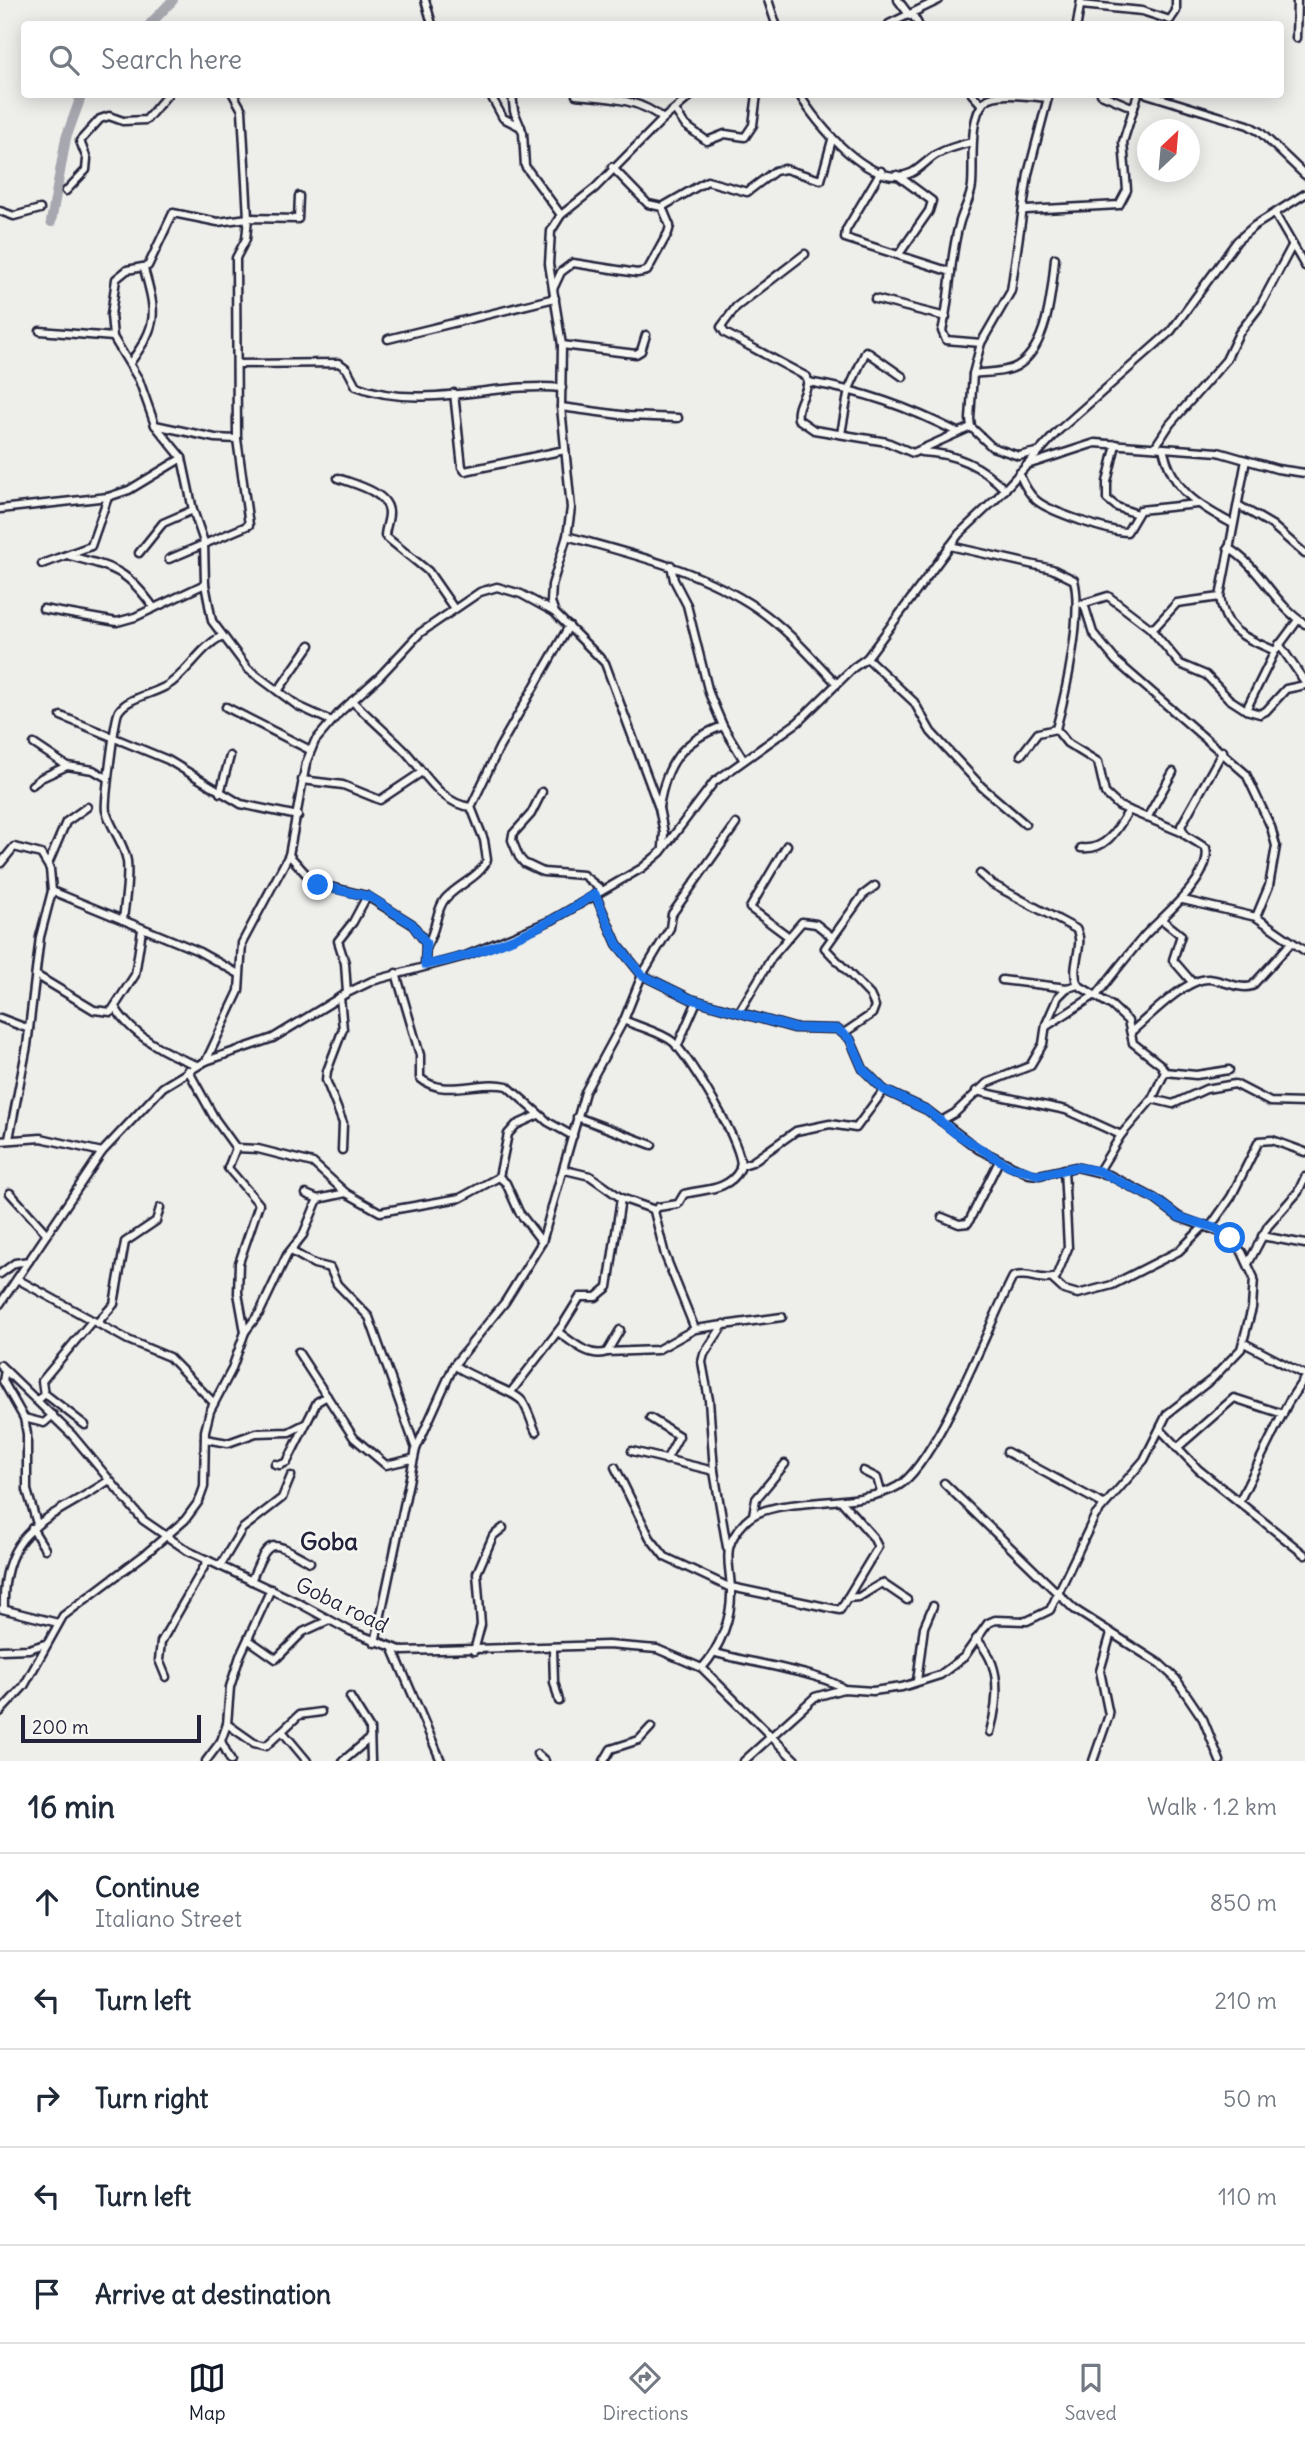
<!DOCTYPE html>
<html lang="en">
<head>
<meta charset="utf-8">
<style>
  :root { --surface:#fff; --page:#f6f6f7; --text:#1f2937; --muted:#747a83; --line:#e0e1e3; --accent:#111827 }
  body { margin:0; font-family:Delius,sans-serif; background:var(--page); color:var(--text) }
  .compass { position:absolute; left:1137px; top:119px; width:63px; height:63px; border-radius:50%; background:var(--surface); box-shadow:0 4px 18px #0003; rotate:26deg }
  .scale { position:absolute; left:21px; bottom:18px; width:180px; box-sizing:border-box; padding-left:7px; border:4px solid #22223b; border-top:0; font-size:19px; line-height:24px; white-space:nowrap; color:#22223b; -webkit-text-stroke:5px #f6f6f2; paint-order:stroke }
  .stop { position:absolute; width:21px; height:21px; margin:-16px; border:5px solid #1a73e8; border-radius:50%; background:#fff }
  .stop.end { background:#1a73e8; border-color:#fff; box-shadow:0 2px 7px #0008 }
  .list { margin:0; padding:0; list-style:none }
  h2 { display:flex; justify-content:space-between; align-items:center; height:91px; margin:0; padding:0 28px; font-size:30px }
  h2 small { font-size:23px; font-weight:400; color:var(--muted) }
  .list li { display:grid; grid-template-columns:46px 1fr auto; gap:21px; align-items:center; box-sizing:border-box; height:98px; padding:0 28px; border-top:2px solid var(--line) }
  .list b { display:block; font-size:26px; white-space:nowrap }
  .list p { margin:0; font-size:23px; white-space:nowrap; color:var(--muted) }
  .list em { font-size:23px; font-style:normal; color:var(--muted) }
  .icon { flex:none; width:38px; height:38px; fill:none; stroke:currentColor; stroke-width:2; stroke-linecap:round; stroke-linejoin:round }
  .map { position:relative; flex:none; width:1305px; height:1761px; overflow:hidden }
  .search { position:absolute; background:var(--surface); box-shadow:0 4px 18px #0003; left:21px; right:21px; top:21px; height:77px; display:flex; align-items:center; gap:18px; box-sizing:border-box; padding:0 24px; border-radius:7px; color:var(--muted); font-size:26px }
  .sheet { height:581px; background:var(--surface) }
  nav { display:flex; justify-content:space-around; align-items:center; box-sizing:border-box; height:98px; border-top:2px solid var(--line); background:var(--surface); font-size:19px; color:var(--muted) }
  nav a { display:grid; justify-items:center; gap:4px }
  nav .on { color:var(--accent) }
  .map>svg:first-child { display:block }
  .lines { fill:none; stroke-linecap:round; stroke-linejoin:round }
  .river { stroke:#a7a7af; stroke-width:10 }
  .minor-casing { stroke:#22223b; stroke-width:11 }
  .minor { stroke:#f6f6f2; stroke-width:6 }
  .route { stroke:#1a73e8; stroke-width:9 }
  .labels { text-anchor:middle; stroke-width:5; stroke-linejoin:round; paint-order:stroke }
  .street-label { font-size:21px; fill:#22223b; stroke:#f6f6f2 }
  .quarter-label { font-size:24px; font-weight:bold; fill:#22223b; stroke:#f6f6f2 }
</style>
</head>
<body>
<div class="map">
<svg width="1305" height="1761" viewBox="0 0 1305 1761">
  <rect width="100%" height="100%" fill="#eeeeeb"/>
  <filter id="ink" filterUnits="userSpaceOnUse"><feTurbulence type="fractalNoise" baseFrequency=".0143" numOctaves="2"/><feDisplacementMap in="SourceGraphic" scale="14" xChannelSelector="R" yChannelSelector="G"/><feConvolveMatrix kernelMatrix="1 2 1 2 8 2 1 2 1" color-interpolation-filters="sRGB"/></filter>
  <g filter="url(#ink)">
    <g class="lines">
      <g class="river">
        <polyline points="150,24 173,0"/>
        <polyline points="51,222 66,138 82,94"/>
      </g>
      <g class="minor-casing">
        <g id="minor">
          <polyline points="425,0 432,24"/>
          <polyline points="768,0 776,24"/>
          <polyline points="898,0 910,16"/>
          <polyline points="1081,5 1142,11 1170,20 1176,11 1176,0"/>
          <polyline points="913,15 918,24"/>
          <polyline points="889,24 939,0"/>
          <polyline points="1077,24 1081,0"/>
          <polyline points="1296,38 1297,0"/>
          <polyline points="233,94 242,110 248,218 218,222 173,213 148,266 127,270 116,279 111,315 113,337 139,380 155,425 182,458 193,510 204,542 205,584 212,621 248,669 298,706 331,721"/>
          <polyline points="490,94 503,118 521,127"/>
          <polyline points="512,94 514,111 523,133 525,166 561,215"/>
          <path d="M 799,94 C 816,123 871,191 911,173 C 920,169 928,159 937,154 C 948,148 960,145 972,142"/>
          <polyline points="972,94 982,105"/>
          <polyline points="1101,94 1134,108"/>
          <polyline points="1147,94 1248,125 1260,132 1305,175"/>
          <path d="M 576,95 C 607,98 639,98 663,119"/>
          <polyline points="675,110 685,125 707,141 725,134 745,137 753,125 757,94"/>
          <polyline points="612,167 648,204 662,207 707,181 747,192 775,171 785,169 821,180 832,140"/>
          <polyline points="881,171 846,230 845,238 951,272"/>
          <polyline points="897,175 932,201 929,211 899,254"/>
          <polyline points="66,191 86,170 87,159 80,141 100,119 109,116 123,121 146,120 168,94"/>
          <polyline points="1026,210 1119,205 1127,190 1123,142 1138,94"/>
          <polyline points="0,211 14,216 40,209"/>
          <polyline points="1275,214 1305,266"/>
          <path d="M 805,254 L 736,307 L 721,327 L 725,333 L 807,377 C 810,392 795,403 798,419 L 814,430 L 887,442 L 913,453 L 971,427"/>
          <polyline points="554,287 561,272 573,263 637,273 647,271 668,233 670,226 662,207"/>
          <polyline points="875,299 946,317"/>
          <polyline points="40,331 113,337"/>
          <polyline points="388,339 555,298"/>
          <path d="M 981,343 L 946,340 L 942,331 C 951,296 949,260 959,225 C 962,212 971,199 972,185 C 974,163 968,118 985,101 C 997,90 1032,97 1048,98"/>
          <polyline points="562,345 636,354 641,351 646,335"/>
          <path d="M 130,363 C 158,324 157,315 144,269"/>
          <path d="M 238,364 L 339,363 L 347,369 L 356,386 C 421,412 496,381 562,388"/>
          <path d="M 973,374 C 987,372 1005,373 1017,366 C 1048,348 1052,290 1055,258"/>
          <path d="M 808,382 C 863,391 908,407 957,432"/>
          <polyline points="454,393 462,467 465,471 565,450"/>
          <polyline points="561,407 628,416 678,418"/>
          <polyline points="155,425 215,438 237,439"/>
          <polyline points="841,434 849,389 866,351 903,377"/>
          <polyline points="1116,444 1107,482 1107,499 1117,507 1137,514"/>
          <polyline points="1155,447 1170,424 1226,360 1239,333 1260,306 1292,246"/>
          <path d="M 1163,448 C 1172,490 1197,505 1233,524"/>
          <path d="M 921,452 C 955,453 982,465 1005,490"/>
          <polyline points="1036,452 1019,456 992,447 971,427 970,419 973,374 981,343 1011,291 1028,174 1049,94"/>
          <polyline points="1027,465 1095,443 1218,452 1277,469 1305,473"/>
          <path d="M 1019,473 C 1023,483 1028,494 1037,501 C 1051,512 1109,532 1127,532 L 1140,510 L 1197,504"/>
          <path d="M 338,478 C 354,484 389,492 389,513 C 389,521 385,529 385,536 L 428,571 L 453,607"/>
          <polyline points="1238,505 1272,525 1305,554"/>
          <polyline points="0,509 108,497 129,490 182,458"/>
          <path d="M 567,536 C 634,555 701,570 758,609 C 788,630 812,658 837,684"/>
          <path d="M 950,546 L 1052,569 L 1074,580 C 1083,614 1066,693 1056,729 L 1038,733 L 1021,755"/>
          <path d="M 1228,548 C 1260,566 1274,605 1305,624"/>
          <polyline points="139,553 163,523 193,510"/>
          <path d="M 70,556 C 115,568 127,570 154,608"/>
          <polyline points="169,559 249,525 237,439 236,258 246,239 248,218 298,219 299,196"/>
          <polyline points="42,564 91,546 108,497"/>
          <polyline points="671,565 674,580 687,605 709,693 723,726 743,759"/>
          <path d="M 1220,597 C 1225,633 1245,637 1275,651"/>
          <polyline points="1082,604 1108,596 1150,628 1155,627 1177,603 1220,597 1246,460"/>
          <polyline points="1084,604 1093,633 1116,661 1246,774 1271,827 1276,846 1269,886 1256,917 1305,951"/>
          <polyline points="43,609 117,622 135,617 205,584"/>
          <polyline points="1150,628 1180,664 1206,675 1229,699 1246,710 1260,714 1266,711 1286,689 1305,685"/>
          <polyline points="1279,644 1305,682"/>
          <polyline points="867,658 914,702 931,732 982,787 1025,824"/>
          <polyline points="278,691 310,645"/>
          <path d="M 352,701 C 370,718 388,734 405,751 C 424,771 440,804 471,807 L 499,748 L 569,626"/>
          <polyline points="226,707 310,750"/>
          <polyline points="1246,710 1275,651 1298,620"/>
          <polyline points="61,716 168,760 241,804 298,816"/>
          <polyline points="1056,729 1067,743 1098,762 1105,793 1119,806 1181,832"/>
          <polyline points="34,744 67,766 93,770 107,778"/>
          <polyline points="302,780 343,785 380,800 422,772"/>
          <polyline points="32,785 41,778 67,766"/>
          <polyline points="542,792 531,814 513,834 512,840 519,857 524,863 543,872 583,875 602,890"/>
          <polyline points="220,793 230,756"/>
          <path d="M 659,807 C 666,764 681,741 723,726"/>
          <polyline points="1147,818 1173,772"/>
          <polyline points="787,845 750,908 789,937"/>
          <polyline points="663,847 664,833 659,808 605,663 555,613 551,602 552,585 567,536 571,508 561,407 562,345 549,264 551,231 561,215 595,188 663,119 693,94"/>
          <path d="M 1081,848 C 1106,851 1117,830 1129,810"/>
          <polyline points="289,855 314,883 367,896 412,924 426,943 425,965"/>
          <polyline points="1,863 14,847 41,854 50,869 52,891 40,937 27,1046 9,1139"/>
          <polyline points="48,864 66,822 87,807"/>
          <path d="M 980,874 L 992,884 L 1076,929 C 1086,944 1069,967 1078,985 L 1112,1006 L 1128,1021 L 1133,1043 L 1161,1065 L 1165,1072 L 1152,1099 L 1121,1135 L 1099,1171"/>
          <polyline points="52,891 196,950 239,974"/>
          <polyline points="595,894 617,944 642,975 691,999 794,1028 837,1029 850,1039 863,1069 884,1090 927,1110 978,1149 1029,1174 1039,1175 1076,1167 1109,1175 1155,1199 1179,1217 1225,1234 1242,1252 1254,1278 1252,1308 1241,1349 1212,1379 1167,1414 1144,1460 1095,1516 1050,1610 1027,1621 995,1620 988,1623 964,1657 940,1675 902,1687 873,1691 843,1689 815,1697 744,1761"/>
          <polyline points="1183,900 1256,917"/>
          <polyline points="1161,919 1181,935 1173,960 1192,982"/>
          <path d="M 123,920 C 125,901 129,879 127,861 C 124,843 111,828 106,811 C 104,803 115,716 119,711 C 129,696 157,694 171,683 C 190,669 201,647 222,636"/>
          <path d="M 426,946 C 437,931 435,911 445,899 C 457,885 480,877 487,860 L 484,840 L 471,807"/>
          <path d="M 396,973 L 420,1055 L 420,1078 C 444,1099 480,1079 507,1086 L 548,1122 L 573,1136"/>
          <polyline points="36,975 94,1010 111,1012 135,975 142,930"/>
          <polyline points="1002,980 1067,988 1078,985"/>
          <polyline points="347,993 345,963 338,941 353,922 367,896"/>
          <path d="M 1096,996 C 1112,975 1128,955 1145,935 C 1163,916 1213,877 1206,848 L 1185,835 L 1181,826 L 1223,751"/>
          <polyline points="340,997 343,1029 327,1071 326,1080 343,1123 342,1150"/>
          <path d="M 115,1007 C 131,1035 168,1055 197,1065"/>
          <polyline points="739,1012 772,957 802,922 816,924 831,936"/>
          <polyline points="0,1018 29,1029"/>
          <path d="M 624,1020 C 638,1027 661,1032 673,1042 C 688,1055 748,1151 740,1169 C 729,1191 703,1189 684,1194 L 678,1204 L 658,1207 L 654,1211 L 665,1255 L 695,1329"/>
          <polyline points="1047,1026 1095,995"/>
          <path d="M 1132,1031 C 1150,1016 1186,978 1209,979 C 1223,980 1239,990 1252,986 L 1291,943"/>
          <polyline points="844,1033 872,1014 875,1006 870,995 825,948 863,895 875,886"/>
          <polyline points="677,1047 697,1001"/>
          <polyline points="206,1061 239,991 242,943 289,855 306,763 315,741 339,713 379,677 420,633 480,592 497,587 521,594 554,612"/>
          <polyline points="188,1070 215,1119 236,1148 258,1149 313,1163 346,1193 380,1212 460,1198 499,1177 506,1183 519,1212 542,1242"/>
          <polyline points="1165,1072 1196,1075 1229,1070"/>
          <polyline points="976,1091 1066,1110 1121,1135"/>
          <polyline points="1152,1099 1173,1104 1206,1089 1235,1084 1270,1102 1305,1103"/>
          <polyline points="577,1117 652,1145"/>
          <polyline points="941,1121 955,1113 987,1083 1030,1066 1043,1044 1046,1024 1058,997 1067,988"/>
          <polyline points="0,1141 41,1138 102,1152"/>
          <polyline points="236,1148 228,1168 259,1204 239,1263 238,1293 245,1332"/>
          <polyline points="740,1166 752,1162 796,1131 830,1124 856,1128 884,1090"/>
          <polyline points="565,1170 590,1176 621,1198 655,1210"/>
          <polyline points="499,1177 508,1134 516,1125 538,1115"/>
          <polyline points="10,1193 47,1234"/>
          <polyline points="306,1194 318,1199 346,1193"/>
          <polyline points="942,1217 959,1224 968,1223 999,1161"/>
          <polyline points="1210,1227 1231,1197 1259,1141 1272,1140 1305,1152"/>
          <polyline points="1262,1236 1305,1244"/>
          <polyline points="291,1251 314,1264 330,1268 337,1284 369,1317 416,1449"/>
          <polyline points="1249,1262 1268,1226 1298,1192 1305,1177"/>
          <polyline points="0,1274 15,1263 29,1261"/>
          <polyline points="17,1279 128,1340 169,1357 214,1403"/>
          <polyline points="1052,1279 1064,1290 1078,1294 1112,1285 1179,1251 1205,1225"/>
          <polyline points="0,1304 102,1152 163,1087 206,1061 273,1038 347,993 372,981 465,956 552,920 642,868 661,852 714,782 798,722 853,668 867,658 959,534 996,499 1058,431 1171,331 1237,241 1254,226 1305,194"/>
          <polyline points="97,1323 114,1304 125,1242 156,1221 160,1208"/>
          <polyline points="724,1324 704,1354 702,1362 709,1400 714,1471 727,1547"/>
          <path d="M 558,1332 C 571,1341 590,1359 607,1352 L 620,1330"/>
          <polyline points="1244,1343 1305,1375"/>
          <polyline points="298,1352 354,1438 386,1465 412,1459"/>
          <polyline points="607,1352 657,1350 695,1329 782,1317"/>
          <polyline points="0,1365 72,1435 143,1520 188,1551 297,1602 350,1631 403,1651 608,1645 657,1649 702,1668 796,1761"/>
          <path d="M 454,1365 C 471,1378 514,1391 522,1401 C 528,1409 531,1422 536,1432"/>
          <polyline points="5,1370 3,1381 24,1418 27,1434 27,1490 37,1524"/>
          <polyline points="511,1392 562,1326 580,1297 596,1297 608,1287 621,1198"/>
          <polyline points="44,1393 85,1425"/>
          <polyline points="38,1400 44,1395 42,1381 92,1321"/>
          <polyline points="24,1418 44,1423 53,1415"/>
          <polyline points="650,1418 679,1436 666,1460"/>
          <polyline points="1160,1429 1198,1469 1305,1555"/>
          <polyline points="205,1439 228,1443 256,1433 289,1432 305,1424"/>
          <polyline points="1177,1448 1234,1398 1283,1414"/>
          <polyline points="632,1451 714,1471"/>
          <polyline points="1007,1452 1103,1504"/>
          <polyline points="275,1464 280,1465 287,1462 317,1402 327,1396"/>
          <polyline points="615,1467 650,1538 665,1557 731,1588"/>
          <polyline points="863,1471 877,1478 881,1492"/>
          <polyline points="944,1483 1074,1609 1160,1664 1176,1679 1203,1719 1220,1761"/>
          <polyline points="1239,1502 1288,1403 1305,1377"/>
          <polyline points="753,1515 756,1499 785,1464"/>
          <polyline points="32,1528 45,1549"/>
          <polyline points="220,1566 242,1529 282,1498 291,1476"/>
          <path d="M 251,1581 C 270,1536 269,1540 310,1562"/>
          <polyline points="731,1587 840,1610 878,1547 873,1537 842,1502"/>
          <polyline points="847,1598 859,1597 882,1583 907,1600"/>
          <polyline points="2,1609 58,1623"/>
          <path d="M 4,1609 C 1,1526 50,1520 108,1481"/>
          <path d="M 976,1639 C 1002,1664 999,1699 990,1732"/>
          <polyline points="249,1640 276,1659 303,1632 329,1620"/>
          <polyline points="375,1643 416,1449 454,1365 505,1302 542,1242 585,1092 624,1020 642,975 670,928 672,914 736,824"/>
          <polyline points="553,1648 554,1682 559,1701"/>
          <polyline points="393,1649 441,1761"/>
          <polyline points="0,1650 29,1649 45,1644"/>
          <polyline points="474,1651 481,1625 477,1573 493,1536 503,1528"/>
          <path d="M 716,1653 C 741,1661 831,1675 843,1689"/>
          <path d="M 702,1668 C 720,1648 732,1618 731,1590 C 730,1560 720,1548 745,1522 C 770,1494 858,1510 898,1486 C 937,1463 990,1321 1013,1277 C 1027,1271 1042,1283 1056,1277 L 1068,1248 L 1064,1169"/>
          <polyline points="166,1677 159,1660 161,1642 208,1560"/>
          <polyline points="917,1681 924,1627 933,1606"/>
          <polyline points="350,1697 370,1729 371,1761"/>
          <polyline points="0,1712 24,1686 63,1616 144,1555 185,1520 199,1501 204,1487 205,1431 210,1411 231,1371 245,1332 260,1312 287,1255 303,1235 318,1199"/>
          <polyline points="227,1724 254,1743 266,1746 299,1715 321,1712"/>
          <polyline points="282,1731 307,1761"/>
          <polyline points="221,1741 231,1761"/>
          <polyline points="537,1754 545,1761"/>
          <polyline points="206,1761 221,1741 227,1724 230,1687 240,1656 271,1589"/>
          <polyline points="343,1761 370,1738"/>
          <polyline points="604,1761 611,1749 639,1740 651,1727"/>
          <polyline points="1093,1761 1109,1715 1100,1671 1111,1633"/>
        </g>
      </g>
      <use href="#minor" class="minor"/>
    </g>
  </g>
  <g class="lines" filter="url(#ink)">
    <path class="route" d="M 318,885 L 370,897 L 412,924 L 426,943 L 425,965 C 485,955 546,927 595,894 L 617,944 L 642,975 L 691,999 L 794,1028 L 837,1029 L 850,1039 L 863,1069 L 884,1090 L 927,1110 L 955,1133 L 1007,1165 L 1039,1175 L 1076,1167 L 1099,1171 L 1155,1199 L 1179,1217 L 1215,1228 L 1230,1238"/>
  </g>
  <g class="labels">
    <g class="street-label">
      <text transform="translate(342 1605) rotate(26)" y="7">Goba road</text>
    </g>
    <g class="quarter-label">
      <text x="329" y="1550">Goba</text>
    </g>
  </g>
</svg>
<svg class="compass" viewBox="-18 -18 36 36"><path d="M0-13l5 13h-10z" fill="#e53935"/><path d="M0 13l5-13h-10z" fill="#747a83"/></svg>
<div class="scale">200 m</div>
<div class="stop" style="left:1230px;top:1238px"></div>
<div class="stop end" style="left:318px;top:885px"></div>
<div class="search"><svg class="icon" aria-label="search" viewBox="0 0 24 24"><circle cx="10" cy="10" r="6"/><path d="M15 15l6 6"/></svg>Search here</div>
</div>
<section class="sheet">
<h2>16 min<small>Walk · 1.2 km</small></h2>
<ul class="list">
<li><svg class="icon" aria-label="ahead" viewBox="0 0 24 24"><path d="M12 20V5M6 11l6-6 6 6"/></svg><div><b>Continue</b><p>Italiano Street</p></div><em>850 m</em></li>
<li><svg class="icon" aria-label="left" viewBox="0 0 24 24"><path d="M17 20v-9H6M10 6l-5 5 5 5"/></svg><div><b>Turn left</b></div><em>210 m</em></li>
<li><svg class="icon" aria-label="right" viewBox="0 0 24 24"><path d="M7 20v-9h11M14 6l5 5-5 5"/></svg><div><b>Turn right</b></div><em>50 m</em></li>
<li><svg class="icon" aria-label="left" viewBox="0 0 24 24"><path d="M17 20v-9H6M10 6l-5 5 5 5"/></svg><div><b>Turn left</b></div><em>110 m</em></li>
<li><svg class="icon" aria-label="arrive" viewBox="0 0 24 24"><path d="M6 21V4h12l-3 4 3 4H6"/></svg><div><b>Arrive at destination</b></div></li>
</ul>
</section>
<nav>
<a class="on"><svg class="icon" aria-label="map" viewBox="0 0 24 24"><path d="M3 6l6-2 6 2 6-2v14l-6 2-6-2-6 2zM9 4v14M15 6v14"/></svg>Map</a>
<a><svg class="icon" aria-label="directions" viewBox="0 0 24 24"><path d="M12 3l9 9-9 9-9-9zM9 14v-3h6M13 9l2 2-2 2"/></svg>Directions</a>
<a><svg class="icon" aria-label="saved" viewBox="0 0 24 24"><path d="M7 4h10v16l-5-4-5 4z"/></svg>Saved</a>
</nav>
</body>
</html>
